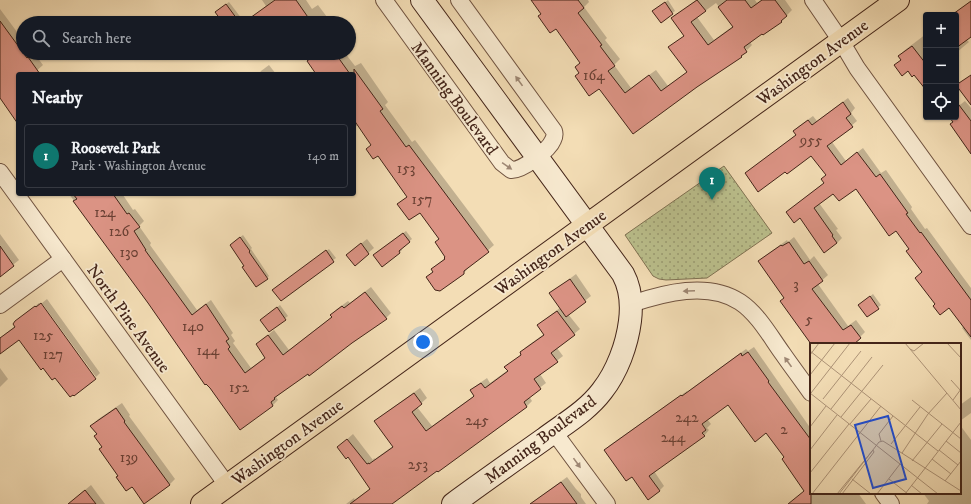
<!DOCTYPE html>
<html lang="en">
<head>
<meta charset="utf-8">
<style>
  :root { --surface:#171b24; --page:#20242c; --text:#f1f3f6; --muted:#9ea1a6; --line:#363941; --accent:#0f766e }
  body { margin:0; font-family:"IM FELL DW Pica",serif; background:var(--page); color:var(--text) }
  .controls { position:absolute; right:12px; top:12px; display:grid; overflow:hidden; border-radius:4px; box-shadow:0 1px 3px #0004 }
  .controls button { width:36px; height:36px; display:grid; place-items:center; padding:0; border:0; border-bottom:1px solid var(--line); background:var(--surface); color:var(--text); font:20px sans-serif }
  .you { position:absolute; left:423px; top:342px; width:14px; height:14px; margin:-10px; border:3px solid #fff; border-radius:50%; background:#1a73e8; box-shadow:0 0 0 6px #1a73e833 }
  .badge { display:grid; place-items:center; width:26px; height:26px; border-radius:50%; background:var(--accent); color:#fff; font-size:13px; font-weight:700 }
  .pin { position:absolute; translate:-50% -33px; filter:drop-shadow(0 1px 2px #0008) }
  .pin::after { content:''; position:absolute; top:21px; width:14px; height:12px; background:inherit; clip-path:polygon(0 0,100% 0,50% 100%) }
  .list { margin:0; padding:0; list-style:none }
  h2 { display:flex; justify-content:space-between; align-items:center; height:52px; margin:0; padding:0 16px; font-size:17px }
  h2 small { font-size:13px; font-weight:400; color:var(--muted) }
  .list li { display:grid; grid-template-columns:26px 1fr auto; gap:12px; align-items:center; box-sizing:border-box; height:64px; margin:0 8px 8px; padding:0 8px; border:1px solid var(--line); border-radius:4px }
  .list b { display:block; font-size:15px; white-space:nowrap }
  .list p { margin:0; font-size:13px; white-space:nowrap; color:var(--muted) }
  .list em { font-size:13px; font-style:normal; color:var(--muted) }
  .icon { flex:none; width:22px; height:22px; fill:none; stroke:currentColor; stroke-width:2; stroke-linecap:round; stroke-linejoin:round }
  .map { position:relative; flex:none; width:971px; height:504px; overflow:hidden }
  .search { position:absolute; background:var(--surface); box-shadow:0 1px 3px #0004; left:16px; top:16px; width:340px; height:44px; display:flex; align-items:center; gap:10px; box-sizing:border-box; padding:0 14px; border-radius:22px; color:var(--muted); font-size:15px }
  .panel { position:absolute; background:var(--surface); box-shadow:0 1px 3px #0004; left:16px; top:72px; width:340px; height:124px; border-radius:4px }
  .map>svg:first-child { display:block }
  .park { fill:url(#park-dots); stroke:#807253 }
  .shadow { fill:#0003; fill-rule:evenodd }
  .building { fill:#db9384; stroke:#442519 }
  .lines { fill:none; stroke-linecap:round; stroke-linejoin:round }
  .street-casing { stroke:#705340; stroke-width:18 }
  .secondary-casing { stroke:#442519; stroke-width:24 }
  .primary-casing { stroke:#442519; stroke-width:24 }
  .street { stroke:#f7e9cf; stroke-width:16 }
  .secondary { stroke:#f7e9cf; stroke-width:22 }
  .primary { stroke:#f3ddb5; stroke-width:22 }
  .oneway { fill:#9e8774 }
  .labels { text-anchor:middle; stroke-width:3.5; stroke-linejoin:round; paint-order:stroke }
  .number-label { font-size:15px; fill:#6a4034 }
  .street-label { font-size:17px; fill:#442519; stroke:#f7e9cf }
  .inset-road { fill:none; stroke:#ad9377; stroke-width:1 }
  .view { fill:#1d4ed8; fill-opacity:0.15; stroke:#1d4ed8; stroke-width:2 }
  .inset-edge { fill:none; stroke:#442519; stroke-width:2 }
</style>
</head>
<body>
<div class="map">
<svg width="971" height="504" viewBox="0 0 971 504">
  <defs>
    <pattern id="park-dots" width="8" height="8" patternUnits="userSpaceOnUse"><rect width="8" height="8" fill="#bbc08d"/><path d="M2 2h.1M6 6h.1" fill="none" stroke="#9a9c72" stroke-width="1.8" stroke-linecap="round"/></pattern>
  </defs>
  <rect width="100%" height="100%" fill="#f3ddb5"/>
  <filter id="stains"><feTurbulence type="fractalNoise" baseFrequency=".005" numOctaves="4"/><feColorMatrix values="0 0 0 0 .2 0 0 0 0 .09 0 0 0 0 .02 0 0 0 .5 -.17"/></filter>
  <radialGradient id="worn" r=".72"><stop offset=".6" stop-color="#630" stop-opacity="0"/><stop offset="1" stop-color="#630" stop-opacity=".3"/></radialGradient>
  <polygon class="park" points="724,166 772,233 707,278 666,280 659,279 653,276 625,235"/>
  <g class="shadow">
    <polygon points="262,0 306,0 312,9 318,5 330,21 328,23 269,23 261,11 266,6"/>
    <path d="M 532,0 L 588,0 L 589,2 L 584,7 L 607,38 L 605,40 L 620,59 L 614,65 L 631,88 L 656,70 L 668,86 L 687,72 L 670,47 L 685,35 L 673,18 L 696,0 L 755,0 L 757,3 L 761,0 L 785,0 L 792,10 L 781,21 L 750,42 L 752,45 L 747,50 L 742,43 L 746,52 L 741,56 L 696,86 L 633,133 L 601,89 L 580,73 L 576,67 L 581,62 L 556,28 L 539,16 L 542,13 ZM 716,3 L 733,26 L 714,40 L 697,17 Z"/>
    <polygon points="668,0 675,11 661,21 656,9"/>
    <polygon points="971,1 971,36 966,39 969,42 956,53 956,15 952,15"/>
    <polygon points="229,2 245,23 223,23 218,10"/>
    <polygon points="0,9 23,40 23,53 34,53 43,65 33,74 18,74 18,122 0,97"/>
    <polygon points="926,34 926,79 895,65 902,59 899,56 905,50"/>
    <polygon points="302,53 345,53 355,66 361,63 388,102 385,105 412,142 415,140 494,245 470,266 463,274 427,277 434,271 432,269 446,257 436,242 440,238 420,211 399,204 408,196 358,125 354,128 354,74 317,74"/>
    <polygon points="269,65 276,74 259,74 261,71"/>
    <polygon points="848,98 855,108 851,113 857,121 832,142 846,161 863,148 881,173 886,170 912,207 911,209 925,229 927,228 957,269 971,288 971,340 962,328 964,326 949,307 936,304 923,272 910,248 896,229 857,187 833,192 819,203 838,229 836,230 842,238 837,243 800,217 787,212 825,182 827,175 812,154 785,171 746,173 797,134 794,131 799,126 813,116 817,121"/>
    <polygon points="965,101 971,108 971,152 950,117 956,117 956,108"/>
    <polygon points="69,194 123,195 133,210 135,209 144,221 139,226 151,243 150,245 197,310 211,300 233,333 231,335 235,341 233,343 251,368 266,357 257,344 274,330 289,350 333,316 331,315 337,309 348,301 350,303 371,287 391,313 386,318 308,372 276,397 278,400 273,405 240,429"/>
    <polygon points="406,231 412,239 401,248 402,250 400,252 382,265 377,252"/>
    <polygon points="0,234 19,260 0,275"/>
    <polygon points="243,235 252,248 251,249 269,276 267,278 245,265 234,242"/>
    <polygon points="794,237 810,260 814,256 828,275 818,284 848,326 856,320 865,332 855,342 856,344 812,344 785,298 760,261 765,256 787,240 788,242"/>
    <polygon points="367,239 374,248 355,264 353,250"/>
    <polygon points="329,249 336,258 281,299 276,287"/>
    <polygon points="576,274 591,296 568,314 580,329 557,348 563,356 540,374 546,383 529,396 532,401 527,406 438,471 437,470 390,504 346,504 354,498 355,500 371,488 344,442 353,434 373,460 374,458 375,459 393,446 375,421 381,416 420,388 427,398 417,407 432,426 475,395 472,390 477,385 487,378 490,383 508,370 506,367 522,354 521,352 526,347 544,334 538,325 561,307 551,293"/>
    <polygon points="873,294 881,305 868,316 862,303"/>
    <polygon points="47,299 100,373 96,377 41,302 42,303"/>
    <polygon points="39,303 94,378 55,376 20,339 0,353 0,338 15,326 16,322 22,316"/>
    <polygon points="280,305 288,316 269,331 261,320"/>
    <polygon points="754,347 811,429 811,493 858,493 866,504 788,504 805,491 785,457 766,431 728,404 707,419 711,424 707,428 709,430 704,436 654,471 664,486 659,491 632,476 605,450 610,445 687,391 687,392 746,349 748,351"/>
    <polygon points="0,368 8,379 0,387"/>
    <polygon points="971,397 971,413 960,421 960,405"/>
    <polygon points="122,403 130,415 129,416 175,479 170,484 132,486 119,475 103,447 98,434 92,426 97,420"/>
    <polygon points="960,425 971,440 971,504 927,504 929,501 923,493 960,493"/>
    <polygon points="567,477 576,489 581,494 581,497 586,504 530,504"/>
    <polygon points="91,485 105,504 70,504 79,495"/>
  </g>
  <g class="building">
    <polygon points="275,0 296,0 312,23 243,23"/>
    <polygon points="531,0 578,0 584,8 578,13 602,45 600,46 615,66 608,71 625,93 649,75 661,91 687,72 668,47 684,36 671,18 697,0 706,11 691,22 708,45 733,27 718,7 727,0 745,0 751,8 762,0 775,0 787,16 781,21 782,22 763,35 762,34 744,47 747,52 741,56 742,57 697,87 633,134 600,90 599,89 589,96 575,76 579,73 575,67 580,63 556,29 550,33 538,16 541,14"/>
    <polygon points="971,1 971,37 956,48 956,15 953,14"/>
    <polygon points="665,2 673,14 661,23 652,11"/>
    <polygon points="226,4 240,23 223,23 215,12"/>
    <polygon points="0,21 27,58 28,57 40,74 18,74 18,124 0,98"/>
    <polygon points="912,46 926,64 926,90 914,75 912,77 908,71 902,76 894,65 901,60 898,56"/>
    <polygon points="308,53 335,53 350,74 316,74 307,61 311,58"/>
    <polygon points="354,69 383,109 380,111 406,147 409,145 489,252 464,271 464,274 440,291 435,290 426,277 433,272 431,269 445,259 444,258 445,257 435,242 439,239 420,213 409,220 397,204 407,197 378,156 373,159 366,149 371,145 354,120"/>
    <polygon points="971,75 971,105 956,85"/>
    <polygon points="956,101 971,121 971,154 950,124 953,122 949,117 956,117"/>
    <polygon points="843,102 851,114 846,118 853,127 827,146 841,165 857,152 876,177 880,174 908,213 906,214 920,233 921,232 971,300 971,337 949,308 940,315 933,306 935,304 915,278 922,272 906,251 909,249 896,231 889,236 856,189 839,201 833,194 814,208 833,235 832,236 837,243 824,253 800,218 794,223 786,212 824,183 821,179 826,175 811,156 787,174 785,172 758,192 745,173 796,135 793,131 808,120 812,125"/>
    <polygon points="73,194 113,194 127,214 129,213 140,227 134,231 146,250 145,250 192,315 206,304 229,339 226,341 230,347 228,349 245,373 265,358 256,344 268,335 283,355 332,317 330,315 342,306 344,308 365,292 387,319 352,343 309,376 308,374 274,398 275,399 271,402 273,406 240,430 210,388 206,384 205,385 148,303 73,201 77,199"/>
    <polygon points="403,233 410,242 399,251 400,253 382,267 373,255"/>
    <polygon points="240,237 250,251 249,252 268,279 256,287 242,267 244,266 230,245"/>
    <polygon points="789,242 804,264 809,261 823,281 812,289 843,330 851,325 861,338 854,344 811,344 780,301 784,298 758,261 781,245 782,246"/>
    <polygon points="361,243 369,254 355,266 346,255"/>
    <polygon points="0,246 14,266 0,277"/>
    <polygon points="326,250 334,262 281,301 272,290"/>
    <polygon points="570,279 586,302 566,317 549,293"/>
    <polygon points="870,296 879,309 867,317 858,305"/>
    <polygon points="41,303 96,379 74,396 73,395 70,397 55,378 52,380 43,368 41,370 19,340 0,354 0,338 15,327 13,324 15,321 35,306 36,307"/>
    <polygon points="277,307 286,320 269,332 260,320"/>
    <polygon points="557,311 575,335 551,353 558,362 534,379 541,389 524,402 527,407 438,472 437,471 392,504 350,504 370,489 348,457 346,459 337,447 347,439 367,464 369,463 369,464 393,447 374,421 414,393 422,404 412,412 426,431 473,397 474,396 470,390 481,383 485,388 508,371 504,367 521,355 520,352 544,335 537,325"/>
    <polygon points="748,352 769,381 768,382 811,440 811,504 788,504 804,491 782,459 784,457 766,433 755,442 728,405 702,424 706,430 702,433 705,436 649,476 660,491 648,500 632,477 626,481 604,450 681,395 682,396 741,353 742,356"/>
    <polygon points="116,408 125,421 124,422 170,485 144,504 133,488 132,487 126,491 116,477 118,476 99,449 102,447 94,436 97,434 90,426"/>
    <polygon points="561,482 577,504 530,504"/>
    <polygon points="85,490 96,504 68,504"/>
  </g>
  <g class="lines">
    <g class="street-casing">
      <g id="street">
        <path d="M 384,0 L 502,163 L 511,170 C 522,171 549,150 553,140 C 555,136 555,134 554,131 L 459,0"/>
        <polyline points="813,0 841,41 857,68 971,226"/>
        <polyline points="0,172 227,485"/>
        <path d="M 631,304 C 664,293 708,281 740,302 C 758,314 770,336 783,354 C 792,367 802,380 811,393"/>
        <polyline points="0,305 63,259"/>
        <polyline points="554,432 607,504"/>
        <polyline points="883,493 891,504"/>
      </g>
    </g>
    <g class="secondary-casing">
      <path id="secondary" d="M 422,0 L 623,274 C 631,289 632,305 630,321 C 627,345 617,372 602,391 C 587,411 564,424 544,439 C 513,461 483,482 453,504"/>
    </g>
    <g class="primary-casing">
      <polyline id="primary" points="202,504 898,0"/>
    </g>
    <use href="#street" class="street"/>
    <use href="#secondary" class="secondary"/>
    <use href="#primary" class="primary"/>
  </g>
  <defs><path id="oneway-solid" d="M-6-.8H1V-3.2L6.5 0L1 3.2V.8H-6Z"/></defs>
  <g class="oneway">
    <use href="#oneway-solid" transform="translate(519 81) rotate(-126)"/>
    <use href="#oneway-solid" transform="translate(507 166) rotate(35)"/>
    <use href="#oneway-solid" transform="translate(689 291) rotate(177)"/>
    <use href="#oneway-solid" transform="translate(788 362) rotate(-126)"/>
    <use href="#oneway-solid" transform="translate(577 463) rotate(54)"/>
  </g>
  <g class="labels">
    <g class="number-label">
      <text x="594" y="80">164</text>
      <text x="811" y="145">955</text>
      <text x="406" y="173">153</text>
      <text x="422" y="204">157</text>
      <text x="105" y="217">124</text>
      <text x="119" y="236">126</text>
      <text x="129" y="257">130</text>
      <text x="796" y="289">3</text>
      <text x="809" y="324">5</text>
      <text x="193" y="331">140</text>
      <text x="43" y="340">125</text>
      <text x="208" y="355">144</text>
      <text x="53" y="359">127</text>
      <text x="239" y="392">152</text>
      <text x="687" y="422">242</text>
      <text x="477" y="425">245</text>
      <text x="784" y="434">2</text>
      <text x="673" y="442">244</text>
      <text x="129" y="462">139</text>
      <text x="418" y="469">253</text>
    </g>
    <g class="street-label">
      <text transform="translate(812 62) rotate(-36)" y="6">Washington Avenue</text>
      <text transform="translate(455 98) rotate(54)" y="6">Manning Boulevard</text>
      <text transform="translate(550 252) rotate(-36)" y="6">Washington Avenue</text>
      <text transform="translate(129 318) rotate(54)" y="6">North Pine Avenue</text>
      <text transform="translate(540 439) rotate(-37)" y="6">Manning Boulevard</text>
      <text transform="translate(287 442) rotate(-36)" y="6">Washington Avenue</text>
    </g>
  </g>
  <g transform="translate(810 343)">
    <rect width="151" height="151" fill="#f3ddb5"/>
    <path class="inset-road" d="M 95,0 L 151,67M 137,0 L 151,15M 100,6 L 104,8 L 114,0M 0,8 L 128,108M 0,12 L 9,0M 0,32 L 25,0M 141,37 L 151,48M 0,50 L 128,151M 1,50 L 40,0M 13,56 L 51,8M 102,57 L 151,96M 143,57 L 151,46M 21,66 L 62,14M 31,74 L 73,22M 40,81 L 61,56M 0,84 L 16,63M 71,98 L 69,91 L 83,73M 136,98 L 151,110M 81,101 L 110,64M 0,107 L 27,72M 129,107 L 148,122M 92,110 L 118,71 L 137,50M 122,116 L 141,131M 102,118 L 132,81M 0,130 L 39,81M 42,136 L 61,151M 79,136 L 98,151M 135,138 L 151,118M 101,142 L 112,151M 2,151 L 71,63M 27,151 L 63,107 L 64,109 L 32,151M 29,151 L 69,99 L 73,98 L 151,148M 67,151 L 90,121M 95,151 L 151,79"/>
    <path class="view" d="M 78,73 L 96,136 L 63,145 L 45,82 Z"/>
    <rect width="151" height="151" class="inset-edge"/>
  </g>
  <rect width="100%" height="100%" filter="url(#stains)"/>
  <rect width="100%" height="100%" fill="url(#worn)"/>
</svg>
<div class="controls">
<button>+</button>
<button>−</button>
<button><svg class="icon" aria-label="locate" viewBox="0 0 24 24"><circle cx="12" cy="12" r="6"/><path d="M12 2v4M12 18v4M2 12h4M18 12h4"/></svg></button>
</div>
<div class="you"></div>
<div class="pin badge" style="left:712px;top:200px">1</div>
<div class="search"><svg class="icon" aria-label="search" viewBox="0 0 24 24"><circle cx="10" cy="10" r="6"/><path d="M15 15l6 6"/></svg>Search here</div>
<section class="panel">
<h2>Nearby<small></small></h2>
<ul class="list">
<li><span class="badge">1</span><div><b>Roosevelt Park</b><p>Park · Washington Avenue</p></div><em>140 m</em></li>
</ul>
</section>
</div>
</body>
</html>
